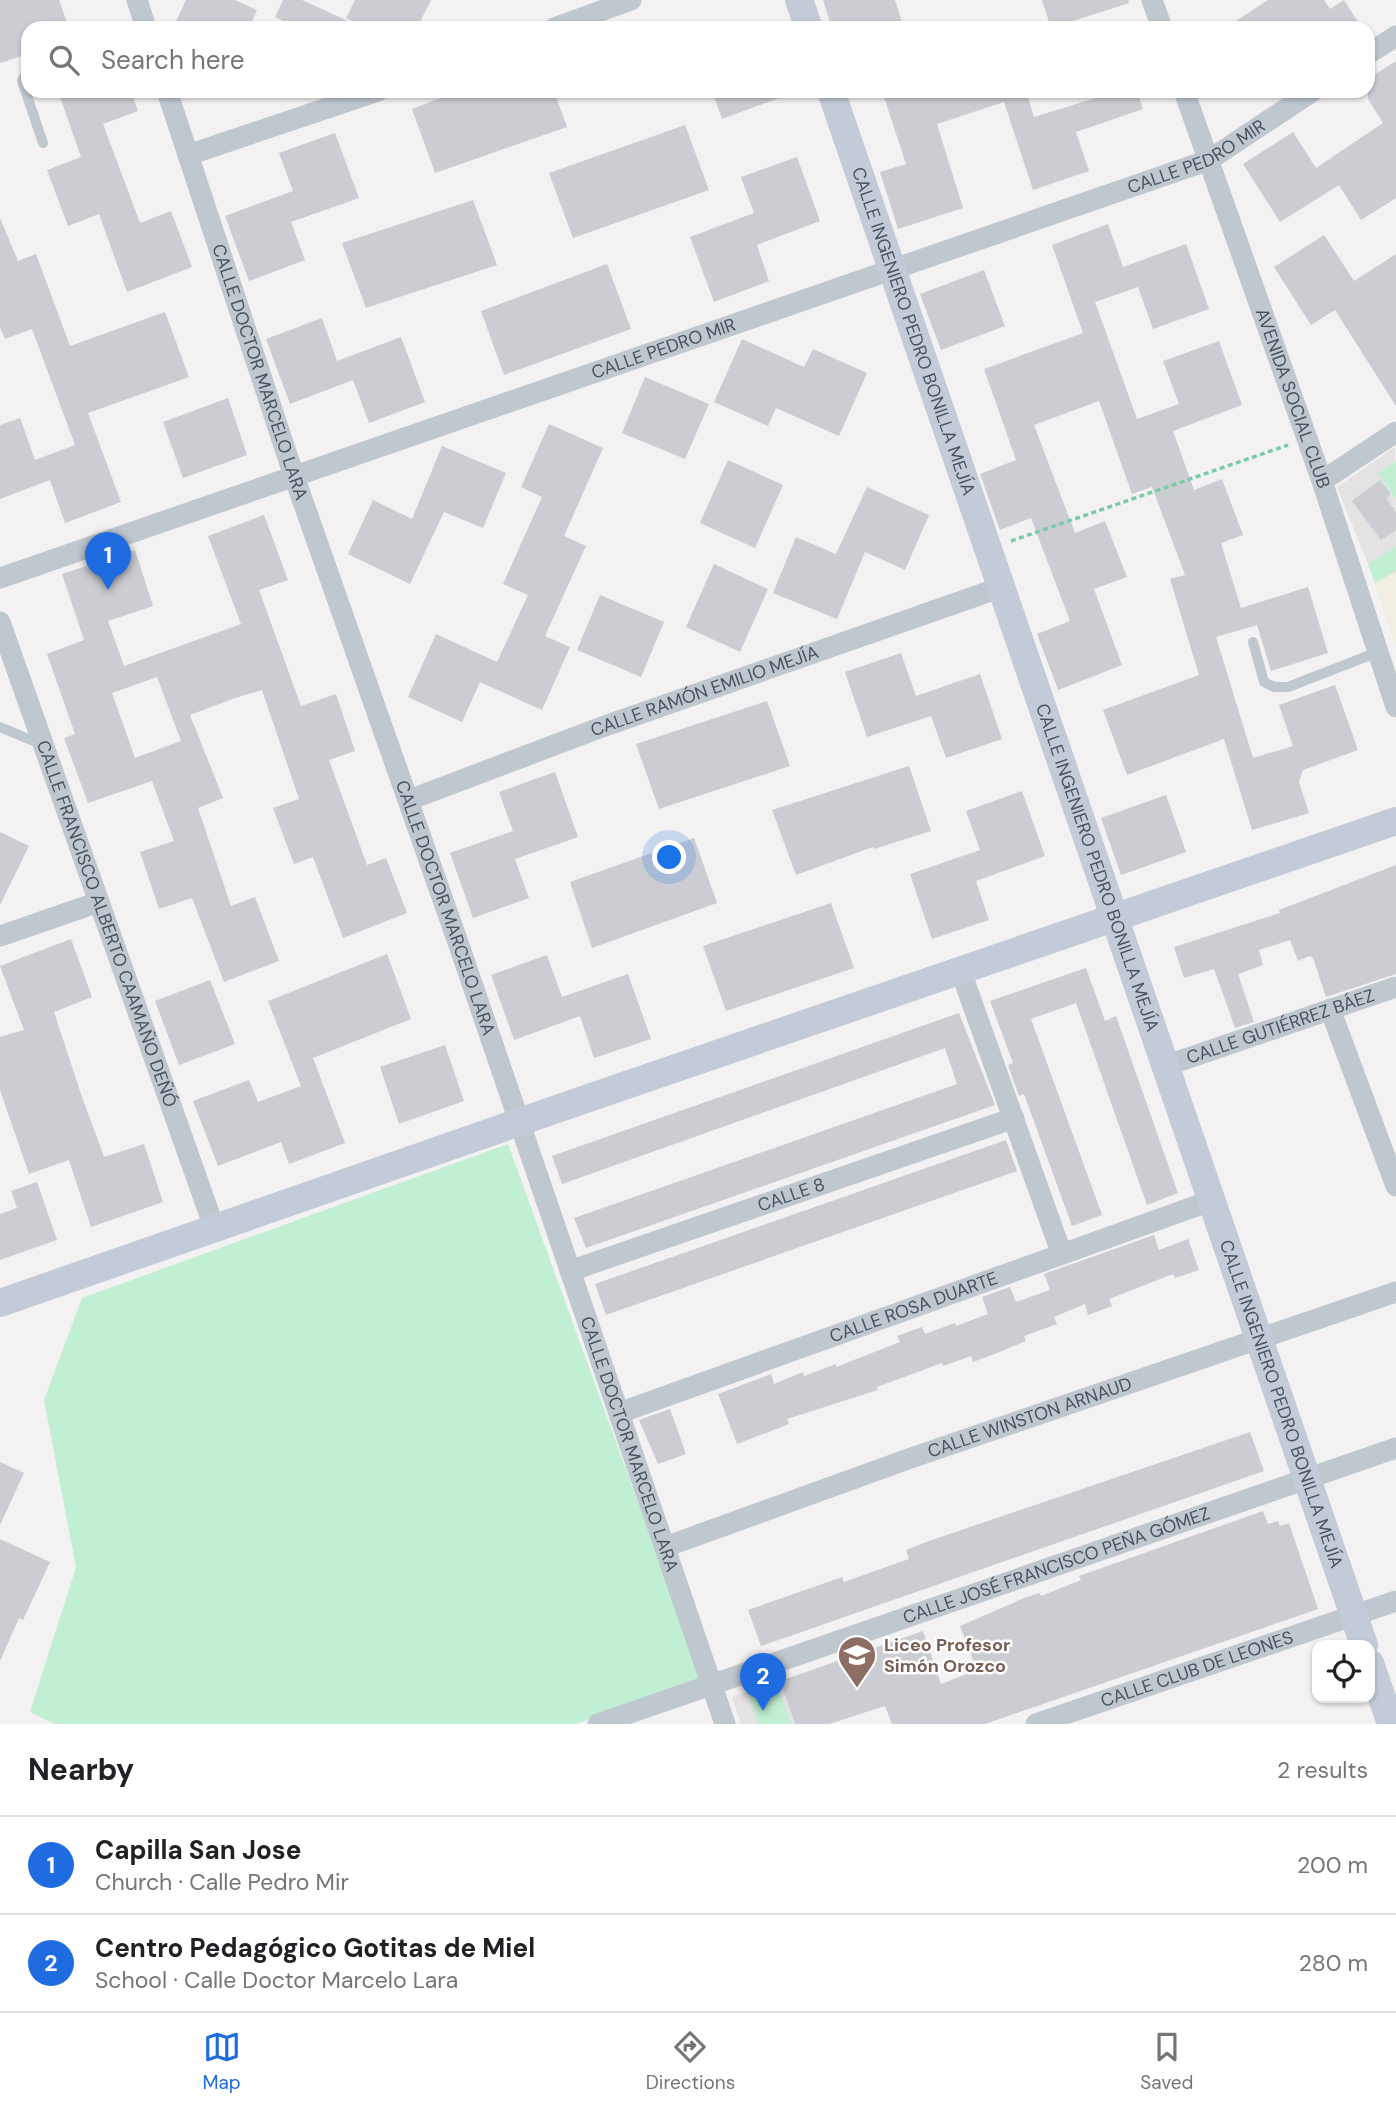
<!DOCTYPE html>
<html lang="en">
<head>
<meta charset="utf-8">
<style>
  :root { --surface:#fff; --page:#f2f2f2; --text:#202124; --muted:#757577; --line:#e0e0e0; --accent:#1e6ce0 }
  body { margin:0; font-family:"DM Sans",sans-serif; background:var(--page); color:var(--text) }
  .controls { position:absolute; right:21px; bottom:21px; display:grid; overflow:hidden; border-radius:14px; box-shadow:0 2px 5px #0004 }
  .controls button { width:63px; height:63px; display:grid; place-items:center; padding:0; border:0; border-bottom:2px solid var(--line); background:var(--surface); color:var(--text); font:35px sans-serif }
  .you { position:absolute; left:670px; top:858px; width:24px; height:24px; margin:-18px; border:5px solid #fff; border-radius:50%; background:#1a73e8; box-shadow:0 0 0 10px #1a73e833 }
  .badge { display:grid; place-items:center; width:46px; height:46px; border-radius:50%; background:var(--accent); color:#fff; font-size:23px; font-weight:700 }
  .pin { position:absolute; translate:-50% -58px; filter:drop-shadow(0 2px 4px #0008) }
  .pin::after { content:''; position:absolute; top:37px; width:24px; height:21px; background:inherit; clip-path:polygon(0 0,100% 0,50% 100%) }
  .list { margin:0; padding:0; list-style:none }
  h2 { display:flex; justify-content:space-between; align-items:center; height:91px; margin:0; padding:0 28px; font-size:30px }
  h2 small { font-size:23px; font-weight:400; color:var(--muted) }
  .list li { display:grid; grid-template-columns:46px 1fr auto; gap:21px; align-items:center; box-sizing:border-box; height:98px; padding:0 28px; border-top:2px solid var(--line) }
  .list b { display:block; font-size:26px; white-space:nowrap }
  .list p { margin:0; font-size:23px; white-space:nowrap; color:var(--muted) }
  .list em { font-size:23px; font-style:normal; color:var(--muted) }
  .icon { flex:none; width:38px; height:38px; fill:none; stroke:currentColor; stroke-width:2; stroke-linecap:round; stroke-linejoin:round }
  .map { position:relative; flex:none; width:1396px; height:1724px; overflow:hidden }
  .search { position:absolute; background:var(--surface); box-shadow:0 2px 5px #0004; left:21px; right:21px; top:21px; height:77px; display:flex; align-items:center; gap:18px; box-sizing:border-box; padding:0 24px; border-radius:21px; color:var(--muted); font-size:26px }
  .sheet { height:287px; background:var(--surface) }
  nav { display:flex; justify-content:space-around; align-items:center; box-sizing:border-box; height:98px; border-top:2px solid var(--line); background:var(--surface); font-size:19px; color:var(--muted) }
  nav a { display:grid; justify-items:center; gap:4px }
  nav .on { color:var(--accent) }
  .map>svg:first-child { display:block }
  .education { fill:#e4e2e3 }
  .green { fill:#c1efd4 }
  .sand { fill:#f3eee2 }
  .building { fill:#cbcdd3; fill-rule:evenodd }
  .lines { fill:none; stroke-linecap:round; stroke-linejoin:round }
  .path { stroke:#7acca6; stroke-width:3.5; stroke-dasharray:5 3.5; stroke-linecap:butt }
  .lane { stroke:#bfc7cf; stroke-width:10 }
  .street { stroke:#bfc7cf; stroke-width:21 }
  .secondary { stroke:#c2cbd7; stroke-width:28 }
  .labels { text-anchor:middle; stroke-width:5; stroke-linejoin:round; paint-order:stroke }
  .street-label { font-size:18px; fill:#49535e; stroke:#fff }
  .education-label { font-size:18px; font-weight:bold; fill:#785e54; stroke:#fff; text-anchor:start }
</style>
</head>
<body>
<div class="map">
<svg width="1396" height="1724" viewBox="0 0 1396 1724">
  <rect width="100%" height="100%" fill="#f3f1f1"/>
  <g class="education">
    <polygon points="1395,447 1396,546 1368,564 1337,487"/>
    <polygon points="780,1681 795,1724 741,1724 732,1697"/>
  </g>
  <g class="green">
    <polygon points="1396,461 1396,499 1378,473"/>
    <polygon points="1396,546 1396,644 1368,564"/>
    <polygon points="508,1144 702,1679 576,1724 55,1724 30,1712 76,1567 44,1400 82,1298"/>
    <polygon points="778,1686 791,1724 758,1724 749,1696"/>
  </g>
  <polygon class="sand" points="1396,571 1396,644 1375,583"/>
  <g class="building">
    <polygon points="0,0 59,0 69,28 28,28 28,54 0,63"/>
    <polygon points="186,0 235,0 257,10 249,28 173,28"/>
    <polygon points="283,0 302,0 363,28 298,28 275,17"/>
    <polygon points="355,0 431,0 417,28 366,28 346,18"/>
    <polygon points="823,0 895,0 904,28 832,28"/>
    <polygon points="1042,0 1128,0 1129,3 1051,28"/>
    <polygon points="1268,0 1324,0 1330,9 1344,0 1358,22 1349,28 1225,28"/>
    <polygon points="1396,61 1396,198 1361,220 1339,185 1280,222 1243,164 1293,132 1316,168 1383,123 1368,99 1368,79"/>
    <polygon points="58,91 131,91 138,111 103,124 140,223 171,211 192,267 127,292 99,214 68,226 47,170 81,157"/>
    <polygon points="459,91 554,91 567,127 435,173 412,109"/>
    <polygon points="712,91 792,91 793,93 722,119"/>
    <polygon points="882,91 1026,91 1034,117 1102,96 1100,91 1137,91 1143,109 1076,132 1089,171 1033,190 1004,102 937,124 963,208 898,229 880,172 906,164"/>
    <polygon points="685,125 709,190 573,238 549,173"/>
    <polygon points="335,133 359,198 291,222 305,260 249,281 225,216 293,191 279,153"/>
    <polygon points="797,157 820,221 757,245 769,281 714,302 690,237 754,213 741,177"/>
    <polygon points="473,200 497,265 366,308 342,243"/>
    <polygon points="0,218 18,261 36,254 70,346 165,312 189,377 88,413 121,502 65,523 50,480 0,499 0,425 20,418 35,460 75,445 32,329 5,339 0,327"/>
    <polygon points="1108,224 1123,267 1186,244 1209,309 1153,329 1138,287 1095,302 1137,419 1179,404 1163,361 1219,341 1242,405 1173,431 1194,490 1222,479 1243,535 1221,543 1241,608 1308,587 1328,653 1271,671 1257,625 1216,637 1253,758 1293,746 1279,705 1335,685 1358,750 1303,770 1299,782 1309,813 1252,830 1224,739 1127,775 1103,710 1199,675 1170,579 1185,575 1152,487 1132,494 1099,401 1034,425 1075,533 1105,521 1127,577 1094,589 1122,665 1058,690 1037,634 1070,621 1031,518 1000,530 980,474 1016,460 984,369 1083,333 1052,245"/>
    <polygon points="1324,235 1354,281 1396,254 1396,406 1335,310 1311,325 1274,267"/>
    <polygon points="607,264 631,329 504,375 481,311"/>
    <polygon points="984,270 1005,326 941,350 920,294"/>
    <polygon points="322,318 337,361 401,337 425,402 369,423 353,380 290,404 266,339"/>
    <polygon points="742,339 804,367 813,349 867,373 839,436 776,408 768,426 714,402"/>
    <polygon points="645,377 709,404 685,459 622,433"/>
    <polygon points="228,398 247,455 183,478 163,422"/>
    <polygon points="549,424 603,448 564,536 586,546 545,636 570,647 542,710 480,682 462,722 408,697 436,634 497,662 528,595 503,584 542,497 521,487"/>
    <polygon points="442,446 506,473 483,528 444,512 410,584 348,554 373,500 412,519"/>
    <polygon points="728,460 783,485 755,548 700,523"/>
    <polygon points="1380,480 1391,494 1386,498 1396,512 1396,530 1381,540 1352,501"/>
    <polygon points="867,487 929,515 905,570 865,552 837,619 773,593 796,537 836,554"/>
    <path d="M 264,515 L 288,580 L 259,590 L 301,706 L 336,694 L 355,751 L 329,760 L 367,865 L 386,858 L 407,913 L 343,938 L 313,857 L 294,864 L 273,808 L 299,799 L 262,690 L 235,698 L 190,715 L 223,798 L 198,808 L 231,906 L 255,897 L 279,961 L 224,982 L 192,898 L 159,909 L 140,852 L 174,841 L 152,781 L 88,803 L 64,738 L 75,734 L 47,654 L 84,640 L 62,574 L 135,550 L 153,606 L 108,621 L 124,666 L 241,624 L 208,536 ZM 157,677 L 181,741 L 135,758 L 112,693 Z"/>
    <polygon points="714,564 768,589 740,652 686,627"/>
    <polygon points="600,595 664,622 641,677 577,650"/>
    <polygon points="901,653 916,696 980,674 1002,739 946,758 931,716 867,737 845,672"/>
    <polygon points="767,701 790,766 659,809 636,744"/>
    <polygon points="909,766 931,831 874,849 873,847 796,875 772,810"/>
    <polygon points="555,772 578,837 515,859 529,898 473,918 450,853 513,831 499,792"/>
    <polygon points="1022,791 1045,856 976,881 989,920 932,939 910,874 980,850 966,811"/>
    <polygon points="1166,795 1186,852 1121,875 1101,818"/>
    <polygon points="0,832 29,846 0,905"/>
    <polygon points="694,838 717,903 592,948 570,882"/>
    <polygon points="1396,865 1396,974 1326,997 1313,958 1310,956 1298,961 1290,940 1259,950 1263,965 1238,974 1254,1022 1235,1028 1214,969 1184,978 1174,947 1280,913 1279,910"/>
    <polygon points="831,903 854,968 726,1011 703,946"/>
    <polygon points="71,939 92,997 54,1012 80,1091 104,1157 144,1144 163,1202 91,1227 69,1160 29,1174 0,1090 0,1037 24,1030 0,966"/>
    <polygon points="387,954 411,1019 313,1058 345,1143 289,1164 281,1142 218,1166 193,1101 249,1080 258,1102 301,1086 268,1001"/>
    <polygon points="547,955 562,997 628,974 651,1039 594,1058 580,1016 514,1040 491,975"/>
    <polygon points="1086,968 1105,1021 1116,1016 1178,1193 1147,1205 1076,1003 1031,1019 1102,1215 1072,1226 1024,1094 1019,1096 1008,1065 1013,1063 990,1001"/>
    <polygon points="210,980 235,1044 179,1065 155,1001"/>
    <polygon points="959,1013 995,1105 586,1248 574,1218 957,1084 945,1048 562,1184 552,1156"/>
    <polygon points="445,1045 464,1101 399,1124 380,1067"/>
    <polygon points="1006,1140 1017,1171 606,1315 595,1284"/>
    <polygon points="37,1182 57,1240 0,1260 0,1214 17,1208 11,1191"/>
    <polygon points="1154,1235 1159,1250 1188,1239 1199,1270 1175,1278 1173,1274 1109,1299 1112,1306 1088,1315 1085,1304 1054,1317 1057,1324 1024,1336 1026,1341 997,1353 973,1362 971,1356 943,1366 942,1363 877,1387 878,1390 787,1419 789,1424 737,1444 718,1394 771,1374 774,1384 803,1372 804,1376 836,1364 836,1367 900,1342 897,1336 922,1327 925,1334 955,1323 956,1326 988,1314 982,1297 1010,1287 1016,1302 1050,1290 1044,1274"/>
    <polygon points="670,1409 686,1454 658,1464 639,1420"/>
    <polygon points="1250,1432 1264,1471 761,1646 748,1610 842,1577 844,1582 872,1572 909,1559 906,1550 929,1541"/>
    <polygon points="0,1462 24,1473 0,1525"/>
    <polygon points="1263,1511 1268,1524 1278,1521 1280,1526 1289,1523 1318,1609 985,1724 892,1724 885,1706 829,1724 795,1724 780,1681 923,1631 941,1684 977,1670 960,1626 1024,1598 1039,1593 1041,1596 1081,1580 1079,1576"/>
    <polygon points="0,1539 50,1562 23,1620 19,1618 0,1661"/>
  </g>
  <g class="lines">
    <polyline class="path" points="1011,541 1288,445"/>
    <g class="lane">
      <polyline points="28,70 22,81 43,143"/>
      <polyline points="1253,642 1264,682 1274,687 1288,687 1378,652"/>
      <polyline points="0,727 43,745"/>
    </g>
    <g class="street">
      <polyline points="137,0 146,28"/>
      <polyline points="1152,0 1162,28"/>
      <polyline points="554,28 631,0"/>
      <polyline points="1368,54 1396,36"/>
      <path id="s1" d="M 167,91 L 294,476 L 462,954 L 725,1724"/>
      <path id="s2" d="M 1184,91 L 1322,481 L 1396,707"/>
      <polyline points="188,155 378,91"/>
      <polyline points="1322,481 1396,432"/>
      <path id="s3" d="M 0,578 L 1209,160 L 1313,91"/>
      <path id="s4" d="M 0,622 L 214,1227"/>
      <path id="s5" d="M 409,800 L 602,727 L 1002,587"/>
      <polyline points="0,936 99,902"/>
      <polyline points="961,972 1061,1252"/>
      <polyline points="1330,1009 1396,1186"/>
      <path id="s6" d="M 1165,1066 L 1396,987"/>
      <path id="s7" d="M 570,1271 L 1014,1118"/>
      <path id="s8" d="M 619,1413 L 1210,1201"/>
      <path id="s9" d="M 665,1547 L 911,1458 L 1396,1292"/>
      <path id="s10" d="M 598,1724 L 1396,1448"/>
      <path id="s11" d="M 1036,1724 L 1396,1601"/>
    </g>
    <g class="secondary">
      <polyline points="799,0 809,28"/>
      <path id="s12" d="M 831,91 L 1364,1645"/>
      <path d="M 0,1303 C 464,1139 931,981 1396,821"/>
      <polyline points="1370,1663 1391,1724"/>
    </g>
  </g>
  <defs>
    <g id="school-pin" transform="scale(2.0125)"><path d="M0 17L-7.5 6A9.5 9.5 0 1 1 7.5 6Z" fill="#8d6e63" stroke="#fff"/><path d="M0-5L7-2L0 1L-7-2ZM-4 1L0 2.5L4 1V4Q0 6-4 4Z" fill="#fff"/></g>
  </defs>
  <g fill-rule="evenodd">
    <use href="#school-pin" x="857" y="1655"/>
  </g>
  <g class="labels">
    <g class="street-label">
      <text dy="6" stroke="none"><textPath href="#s3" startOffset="1269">CALLE PEDRO MIR</textPath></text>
      <text dy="6" stroke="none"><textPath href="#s12" startOffset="254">CALLE INGENIERO PEDRO BONILLA MEJÍA</textPath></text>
      <text dy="6" stroke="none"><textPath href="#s3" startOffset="702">CALLE PEDRO MIR</textPath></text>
      <text dy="6" stroke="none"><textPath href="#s1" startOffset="296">CALLE DOCTOR MARCELO LARA</textPath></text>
      <text dy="6" stroke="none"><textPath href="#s2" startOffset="326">AVENIDA SOCIAL CLUB</textPath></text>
      <text dy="6" stroke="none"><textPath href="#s5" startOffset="315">CALLE RAMÓN EMILIO MEJÍA</textPath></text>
      <text dy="6" stroke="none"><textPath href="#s12" startOffset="821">CALLE INGENIERO PEDRO BONILLA MEJÍA</textPath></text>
      <text dy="6" stroke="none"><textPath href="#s1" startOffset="863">CALLE DOCTOR MARCELO LARA</textPath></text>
      <text dy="6" stroke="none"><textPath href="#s4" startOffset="320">CALLE FRANCISCO ALBERTO CAAMAÑO DEÑÓ</textPath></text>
      <text dy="6" stroke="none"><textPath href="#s6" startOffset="122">CALLE GUTIÉRREZ BÁEZ</textPath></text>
      <text dy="6" stroke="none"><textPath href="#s7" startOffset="234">CALLE 8</textPath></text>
      <text dy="6" stroke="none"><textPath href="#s8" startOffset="313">CALLE ROSA DUARTE</textPath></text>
      <text dy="6" stroke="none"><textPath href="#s12" startOffset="1388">CALLE INGENIERO PEDRO BONILLA MEJÍA</textPath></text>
      <text dy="6" stroke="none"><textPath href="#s9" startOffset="387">CALLE WINSTON ARNAUD</textPath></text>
      <text dy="6" stroke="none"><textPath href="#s1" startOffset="1430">CALLE DOCTOR MARCELO LARA</textPath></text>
      <text dy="6" stroke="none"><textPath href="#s10" startOffset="485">CALLE JOSÉ FRANCISCO PEÑA GÓMEZ</textPath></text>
      <text dy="6" stroke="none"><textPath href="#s11" startOffset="170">CALLE CLUB DE LEONES</textPath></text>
    </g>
    <g class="education-label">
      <text x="884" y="1651">Liceo Profesor<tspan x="884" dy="21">Simón Orozco</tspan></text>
    </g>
  </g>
</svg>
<div class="controls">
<button><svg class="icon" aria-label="locate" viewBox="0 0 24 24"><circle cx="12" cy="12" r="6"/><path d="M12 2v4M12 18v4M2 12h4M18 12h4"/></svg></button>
</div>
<div class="you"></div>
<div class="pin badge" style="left:108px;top:590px">1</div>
<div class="pin badge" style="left:763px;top:1711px">2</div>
<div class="search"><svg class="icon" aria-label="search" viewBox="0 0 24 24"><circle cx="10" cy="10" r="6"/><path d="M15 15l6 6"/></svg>Search here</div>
</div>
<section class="sheet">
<h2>Nearby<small>2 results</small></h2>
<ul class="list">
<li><span class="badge">1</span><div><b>Capilla San Jose</b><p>Church · Calle Pedro Mir</p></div><em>200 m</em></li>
<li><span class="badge">2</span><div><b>Centro Pedagógico Gotitas de Miel</b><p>School · Calle Doctor Marcelo Lara</p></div><em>280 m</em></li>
</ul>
</section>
<nav>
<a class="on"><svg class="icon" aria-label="map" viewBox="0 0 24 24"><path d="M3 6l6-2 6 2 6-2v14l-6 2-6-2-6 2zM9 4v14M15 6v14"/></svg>Map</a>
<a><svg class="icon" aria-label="directions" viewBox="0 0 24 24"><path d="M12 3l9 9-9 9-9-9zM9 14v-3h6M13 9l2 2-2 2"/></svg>Directions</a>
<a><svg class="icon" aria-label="saved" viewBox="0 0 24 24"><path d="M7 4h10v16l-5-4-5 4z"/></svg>Saved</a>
</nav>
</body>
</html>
